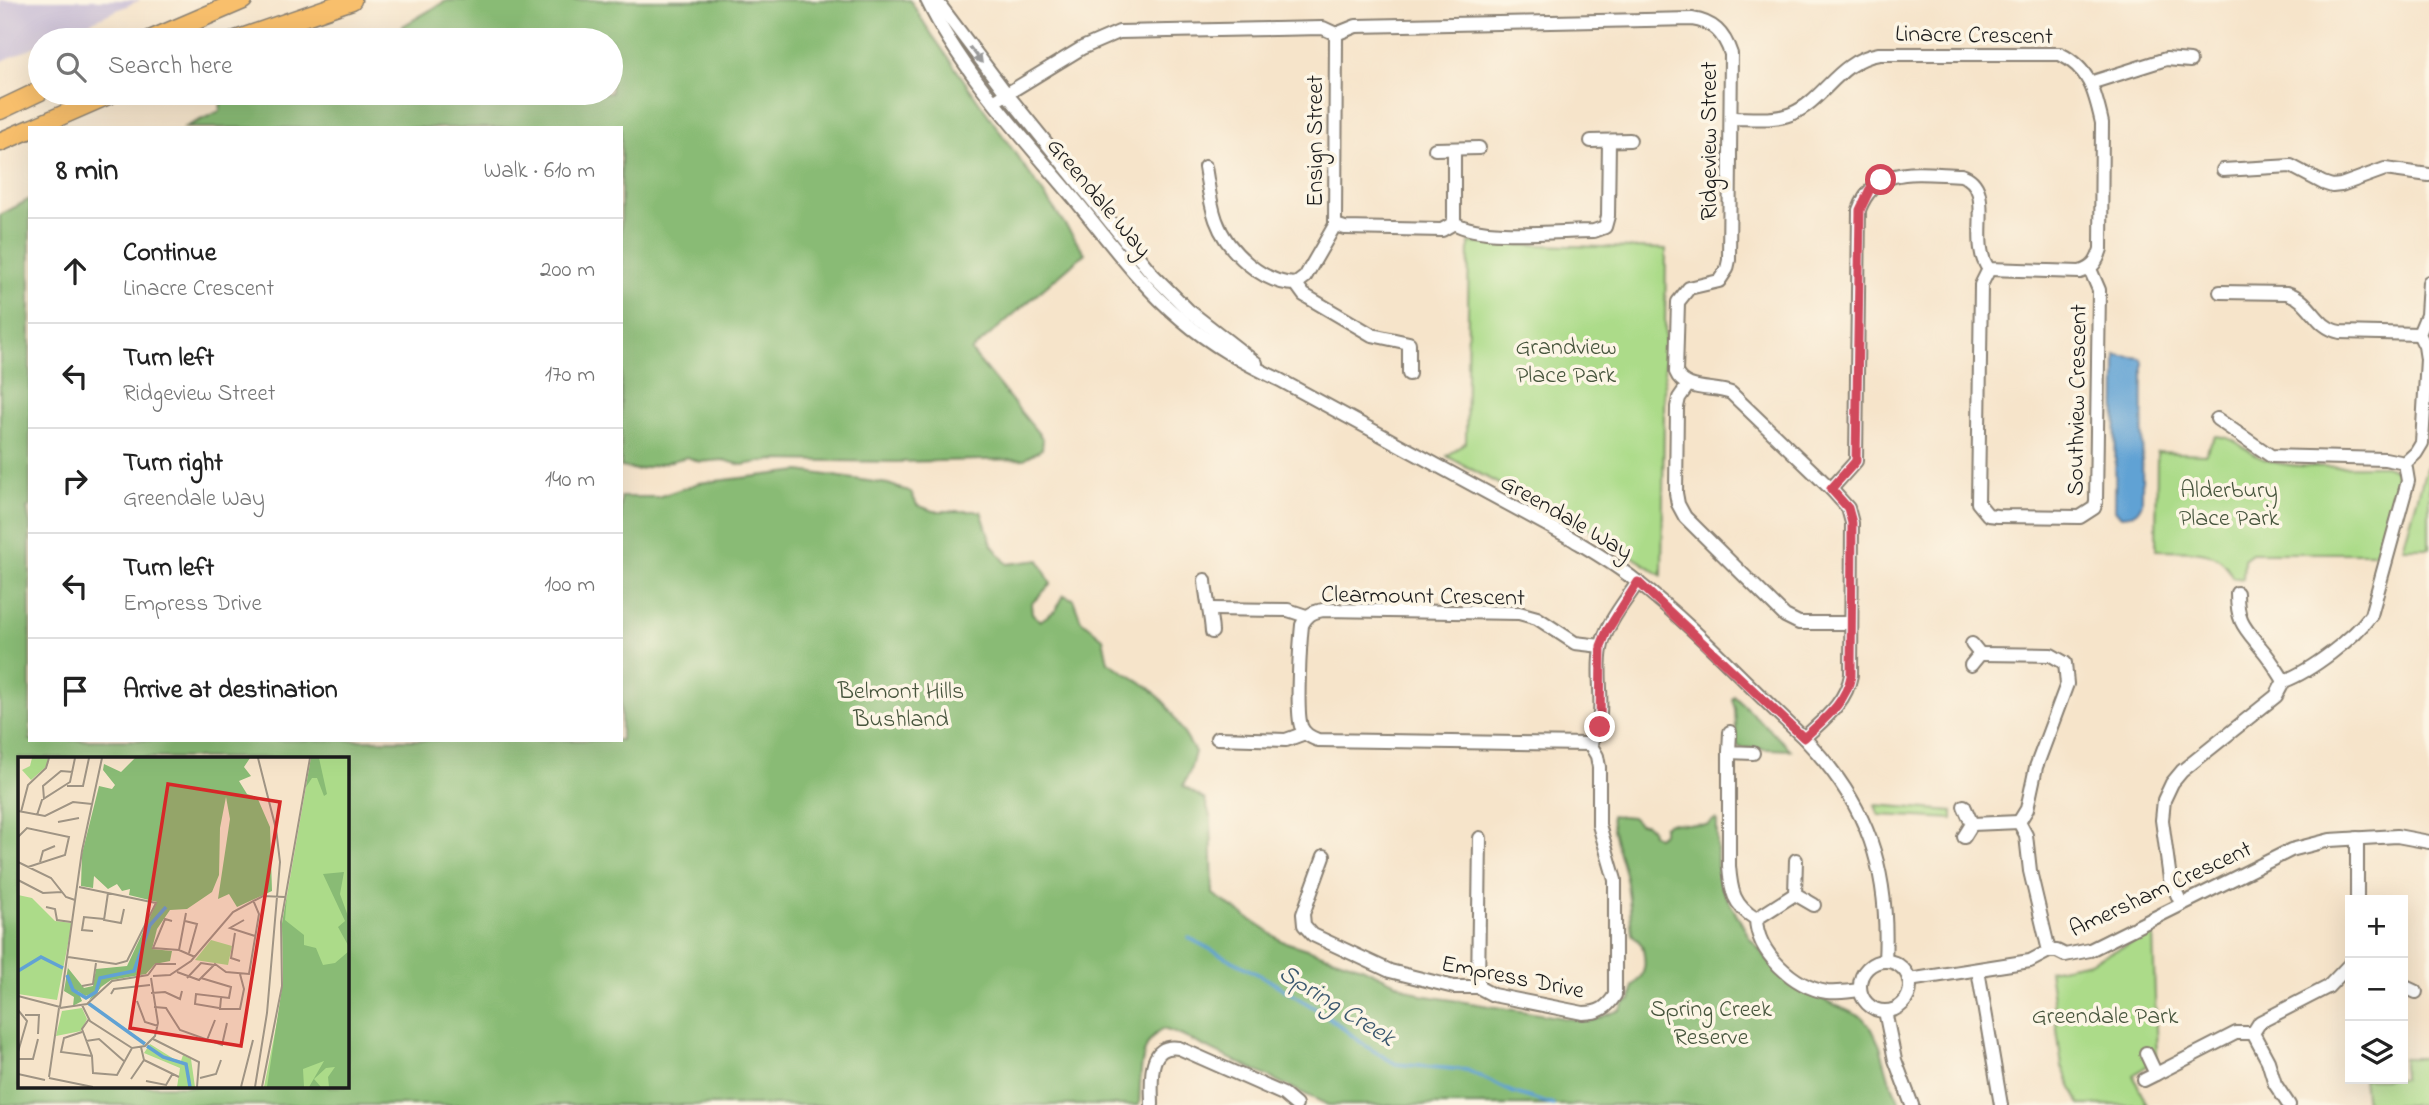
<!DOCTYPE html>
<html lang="en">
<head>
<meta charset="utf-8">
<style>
  :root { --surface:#fff; --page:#f6f6f6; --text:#222; --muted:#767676; --line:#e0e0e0 }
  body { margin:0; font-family:"Indie Flower",sans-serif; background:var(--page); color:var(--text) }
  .controls { position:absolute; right:21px; bottom:21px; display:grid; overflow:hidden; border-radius:0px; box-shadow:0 7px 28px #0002 }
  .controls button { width:63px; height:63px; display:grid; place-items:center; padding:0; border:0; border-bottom:2px solid var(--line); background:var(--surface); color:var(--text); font:35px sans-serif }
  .stop { position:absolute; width:21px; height:21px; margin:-16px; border:5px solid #d1495b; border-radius:50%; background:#fff }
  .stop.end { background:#d1495b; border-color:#fff; box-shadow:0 2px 7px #0008 }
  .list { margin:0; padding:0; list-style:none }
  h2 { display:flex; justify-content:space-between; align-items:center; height:91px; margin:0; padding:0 28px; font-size:30px }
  h2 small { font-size:23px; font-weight:400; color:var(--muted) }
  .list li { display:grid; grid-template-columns:46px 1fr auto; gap:21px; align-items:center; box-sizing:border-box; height:105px; padding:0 28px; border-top:2px solid var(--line) }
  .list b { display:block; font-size:26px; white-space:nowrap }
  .list p { margin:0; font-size:23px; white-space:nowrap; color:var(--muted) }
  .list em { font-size:23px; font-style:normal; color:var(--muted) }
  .icon { flex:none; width:38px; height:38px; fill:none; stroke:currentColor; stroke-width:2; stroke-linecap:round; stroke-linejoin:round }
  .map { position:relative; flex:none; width:2429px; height:1105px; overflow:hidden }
  .search { position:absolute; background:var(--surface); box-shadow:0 7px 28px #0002; left:28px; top:28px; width:595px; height:77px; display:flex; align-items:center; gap:18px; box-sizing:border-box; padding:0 24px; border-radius:38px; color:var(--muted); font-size:26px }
  .panel { position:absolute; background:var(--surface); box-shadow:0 7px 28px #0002; left:28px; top:126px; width:595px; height:616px; border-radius:0px }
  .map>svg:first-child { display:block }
  .industrial { fill:#cabfd6 }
  .green { fill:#acdb89; stroke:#647c52; stroke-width:2 }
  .forest { fill:#89bb75; stroke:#526c48; stroke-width:2; fill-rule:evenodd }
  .water { fill:#61a2d4; stroke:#3e5f78; stroke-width:2 }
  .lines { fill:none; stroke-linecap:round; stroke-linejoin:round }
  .stream { stroke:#61a2d4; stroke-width:3.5 }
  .minor-casing { stroke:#898073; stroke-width:16 }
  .highway-casing { stroke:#898073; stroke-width:21 }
  .minor { stroke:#fff; stroke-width:12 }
  .highway { stroke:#f8bf6c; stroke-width:18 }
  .oneway { fill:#999 }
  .route { stroke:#d1495b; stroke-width:9 }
  .labels { text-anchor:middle; stroke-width:7; stroke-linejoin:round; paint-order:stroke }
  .street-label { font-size:24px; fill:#1c1c1c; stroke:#fcf5e5 }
  .park-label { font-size:24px; fill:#47553d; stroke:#fcf5e5 }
  .water-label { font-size:26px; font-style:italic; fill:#3b586f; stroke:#fcf5e5 }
  .inset-river { fill:none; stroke:#61a2d4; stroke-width:3.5 }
  .inset-road { fill:none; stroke:#9f9484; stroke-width:2 }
  .view { fill:#d62828; fill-opacity:0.15; stroke:#d62828; stroke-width:3.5 }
  .inset-edge { fill:none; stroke:#1c1c1c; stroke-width:3.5 }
</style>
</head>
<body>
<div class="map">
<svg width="2429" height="1105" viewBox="0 0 2429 1105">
  <rect width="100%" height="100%" fill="#fcf5e5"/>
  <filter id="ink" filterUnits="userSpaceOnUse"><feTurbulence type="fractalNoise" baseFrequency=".0143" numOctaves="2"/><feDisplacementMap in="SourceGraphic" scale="14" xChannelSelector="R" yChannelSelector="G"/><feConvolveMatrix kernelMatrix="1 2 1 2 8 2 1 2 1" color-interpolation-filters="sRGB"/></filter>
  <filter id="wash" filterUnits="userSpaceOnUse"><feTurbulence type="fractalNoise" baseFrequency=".00686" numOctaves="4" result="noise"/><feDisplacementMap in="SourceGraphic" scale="28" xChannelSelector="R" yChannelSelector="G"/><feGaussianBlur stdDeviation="1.57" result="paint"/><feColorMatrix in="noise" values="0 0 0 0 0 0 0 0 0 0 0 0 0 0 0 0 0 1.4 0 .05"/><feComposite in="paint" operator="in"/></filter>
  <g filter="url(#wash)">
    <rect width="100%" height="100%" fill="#f6e4ca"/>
    <polygon class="industrial" points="0,0 140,0 49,40 40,40 40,44 0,62"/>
    <g class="green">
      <polygon points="1469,243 1666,249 1662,576 1620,548 1559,511 1506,488 1447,456 1466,442"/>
      <path d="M 2215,436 C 2239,437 2244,452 2264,459 C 2294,471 2351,465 2385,466 L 2396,470 L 2399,480 L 2376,553 L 2252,553 L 2244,559 L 2243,579 L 2232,577 C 2221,545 2184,551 2156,550 L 2157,452 L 2205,454 Z"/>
      <polygon points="2429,458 2429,548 2403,548"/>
      <polygon points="1875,805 1953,811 1953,819 1879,815"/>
      <polygon points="2153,933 2157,1059 2133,1075 2147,1105 2080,1105 2062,1067 2049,970 2090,962"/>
      <polygon points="2403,1058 2429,1058 2429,1105 2366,1105 2363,1079 2403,1079"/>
    </g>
    <g class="forest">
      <polygon points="457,0 910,0 928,29 1085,253 971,351 1043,439 1042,449 1024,459 896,462 773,460 742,465 723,460 700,462 687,457 636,470 621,467 621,128 183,128 220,111 222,93 611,93 611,40 398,40 403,26 446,1"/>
      <path d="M 30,199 L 30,506 L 27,508 L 30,525 L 30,740 L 621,740 L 621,497 L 658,497 L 699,483 L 800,471 L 888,484 L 911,492 L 917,505 L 933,511 L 981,511 L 992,545 L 1007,564 L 1039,560 L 1051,584 L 1031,604 L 1032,613 L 1040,621 L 1056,610 L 1064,595 L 1073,599 L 1081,620 L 1103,638 L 1108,662 L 1149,687 L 1166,704 L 1195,752 L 1190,771 L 1183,786 L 1205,800 L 1211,819 L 1213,894 L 1282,941 L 1362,967 L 1421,995 L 1583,1021 L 1594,1020 L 1620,1010 L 1624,1003 L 1631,1000 L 1633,986 C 1647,974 1646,962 1642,945 L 1632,934 C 1630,913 1630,895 1625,874 C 1620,855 1612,835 1611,815 L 1632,817 L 1639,824 L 1645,824 L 1651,828 L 1652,834 L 1657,837 L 1663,833 L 1663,826 L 1669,823 L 1707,825 L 1715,819 L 1717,821 L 1717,865 L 1721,887 L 1750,938 L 1781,975 L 1811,994 L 1862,1017 L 1872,1029 L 1880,1046 L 1889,1078 L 1901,1105 L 1328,1105 L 1178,1034 L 1163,1029 C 1137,1042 1141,1081 1139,1105 L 0,1105 L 0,215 ZM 19,758 L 346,758 L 346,1086 L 19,1086 Z"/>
      <polygon points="1734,696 1791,750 1741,748 1737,746 1735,709 1732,699"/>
    </g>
    <path class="water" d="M 2116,355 L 2141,358 L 2143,362 L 2142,503 C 2138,514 2132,516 2120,516 L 2115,510 Z"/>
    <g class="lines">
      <polyline class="stream" points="1189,938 1267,979 1326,1015 1367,1047 1396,1064 1467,1070 1512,1092 1553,1105"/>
    </g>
  </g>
  <g filter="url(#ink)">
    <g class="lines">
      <g class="minor-casing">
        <g id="minor">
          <path d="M 927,0 C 961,71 1022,136 1072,196 C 1107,238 1139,284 1181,319 C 1211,345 1244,363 1280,380 L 1569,537 C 1592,551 1615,564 1636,581 C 1696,628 1748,686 1804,738 C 1868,804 1890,870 1885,961"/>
          <polyline points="936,0 1006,93 1153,275 1188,310 1256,363"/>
          <polyline points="2090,83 2166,59 2190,61"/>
          <path d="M 995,101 L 1082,48 L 1119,32 L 1323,28 L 1336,34 L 1356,26 L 1692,19 C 1713,22 1724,33 1731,54 L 1729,260 L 1727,269 L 1719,281 L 1689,288 L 1678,302 L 1676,372 C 1684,392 1713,386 1731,393 L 1831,489 L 1848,508 L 1852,523 L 1851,675 C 1846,703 1824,719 1804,738"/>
          <path d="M 1731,118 C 1750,118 1773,121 1791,114 C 1825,100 1837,61 1879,54 L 2060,54 C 2090,69 2095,92 2102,123 L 2101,249 C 2097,262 2093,268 2080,272 L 1989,269 C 1967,243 1998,186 1961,175 C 1921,174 1876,163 1859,210 L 1856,461 L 1831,489"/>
          <polyline points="1591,141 1630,140"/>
          <polyline points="1435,149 1479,148"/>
          <polyline points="1454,149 1454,223"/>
          <path d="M 1205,167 C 1208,184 1210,203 1216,220 C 1227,251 1263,284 1296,284 L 1305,277 L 1335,225 L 1336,34"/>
          <polyline points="2223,170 2291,166 2323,183 2332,186 2341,185 2385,169 2429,175"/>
          <path d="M 1335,225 L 1345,228 L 1442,230 L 1454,223 C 1483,240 1558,231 1594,231 L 1605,227 L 1608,216 L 1609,141"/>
          <polyline points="1989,269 1981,285 1978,503 1988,515 1997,516 2080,517 2094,508 2096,502 2099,290 2090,269"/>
          <polyline points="1296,284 1304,295 1372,335 1409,343 1409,374"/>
          <path d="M 2220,292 L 2287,293 C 2313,301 2314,327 2340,332 L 2419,334"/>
          <polyline points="1688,385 1679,398 1677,407 1676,493 1678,504 1685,517 1785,616 1799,623 1851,623"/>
          <polyline points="2217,419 2271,456 2385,459 2405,463"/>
          <path d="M 1205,580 C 1206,598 1211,614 1212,632"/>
          <path d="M 2237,593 C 2237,622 2244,627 2261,648 C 2270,658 2277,670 2284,681"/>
          <polyline points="1211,609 1288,610 1306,616"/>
          <polyline points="1980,654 2051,655 2065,663 2067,684 2036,767 2027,809 2019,822 2026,835 2030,871 2049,951"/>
          <polyline points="1971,665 1980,654 1972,644"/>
          <polyline points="1730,732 1729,752 1753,753"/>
          <polyline points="1217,738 1286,740 1305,733"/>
          <path d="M 1590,744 L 1318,740 C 1310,737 1304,734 1301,726 C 1296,711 1300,644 1302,625 C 1307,615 1312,612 1323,610 L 1519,613 L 1537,618 L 1575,643 L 1601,646"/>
          <path d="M 1729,752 L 1729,866 C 1731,891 1733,905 1756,919 C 1757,953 1794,987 1827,992 C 1838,993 1850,991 1860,990"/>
          <polyline points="1964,806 1972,824 1964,837"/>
          <polyline points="1972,824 2019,822"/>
          <path d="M 1324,856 L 1303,914 L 1304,925 L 1313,935 L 1390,971 L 1454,987 L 1478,987 L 1493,995 L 1583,1013 C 1599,1013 1607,1008 1615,995 L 1615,880 L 1599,825 L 1599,767 L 1597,756 L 1590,744 C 1609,717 1595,680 1601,649 C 1605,625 1625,602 1638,582"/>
          <polyline points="1796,860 1795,894 1814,905"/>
          <polyline points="2357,900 2357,838"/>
          <path d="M 2181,903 L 2170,879 L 2162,820 L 2164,800 L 2172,783 L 2182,771 L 2276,696 L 2284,681 C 2311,671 2354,638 2371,615 L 2408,481 L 2405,463 L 2416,453 L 2422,443 L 2427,359 L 2425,346 L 2419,334 L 2427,315 L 2429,282"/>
          <polyline points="1756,919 1795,894"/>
          <circle cx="1885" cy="986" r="25"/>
          <polyline points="1978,970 2001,1105"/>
          <polyline points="1909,980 2030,961 2049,951 2057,951 2065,955 2090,950 2291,850 2330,840 2397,836 2429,842"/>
          <polyline points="2403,986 2416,992"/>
          <polyline points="1478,987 1480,838"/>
          <polyline points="1885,1011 1895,1060 1912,1105"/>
          <polyline points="2253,1033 2268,1061 2275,1084 2289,1105"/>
          <polyline points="2156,1074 2236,1033 2253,1033 2260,1022 2328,987 2350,964"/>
          <polyline points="2144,1080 2156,1074 2146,1053"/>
          <path d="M 1152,1105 C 1152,1083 1146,1043 1179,1048 L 1283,1094 L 1296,1105"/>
        </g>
      </g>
      <g class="highway-casing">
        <g id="highway">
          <polyline points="150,40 243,0"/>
          <polyline points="236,40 352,0"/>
          <polyline points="0,110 40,91"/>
          <polyline points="33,128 113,93"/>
          <polyline points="0,142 30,129"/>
        </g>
      </g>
      <use href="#minor" class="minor"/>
      <use href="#highway" class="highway"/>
    </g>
    <defs><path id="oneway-solid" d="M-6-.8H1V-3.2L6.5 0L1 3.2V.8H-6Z" transform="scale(1.75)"/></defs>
    <use class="oneway" href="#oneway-solid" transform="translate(976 55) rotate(52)"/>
  </g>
  <g class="lines" filter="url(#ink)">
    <path class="route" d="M 1600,727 L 1601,646 L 1607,631 L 1638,582 L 1804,738 C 1824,719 1846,703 1851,676 L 1852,523 L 1848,508 L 1831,489 L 1856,461 L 1860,210 L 1870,189 L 1881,180"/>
  </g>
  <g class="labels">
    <g class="street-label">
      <text transform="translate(1974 34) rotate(1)" y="8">Linacre Crescent</text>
      <text transform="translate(1314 141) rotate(-90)" y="8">Ensign Street</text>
      <text transform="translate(1708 141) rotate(-90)" y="8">Ridgeview Street</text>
      <text transform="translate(1100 197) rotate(50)" y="8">Greendale Way</text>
      <text transform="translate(2076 400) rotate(-89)" y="8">Southview Crescent</text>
      <text transform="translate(1567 516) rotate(30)" y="8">Greendale Way</text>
      <text transform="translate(1423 595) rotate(1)" y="8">Clearmount Crescent</text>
      <text transform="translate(2160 888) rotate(-25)" y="8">Amersham Crescent</text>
      <text transform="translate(1513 976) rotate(11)" y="8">Empress Drive</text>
    </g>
    <g class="park-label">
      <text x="1566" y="354">Grandview<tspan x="1566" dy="28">Place Park</tspan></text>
      <text x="2229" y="497">Alderbury<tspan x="2229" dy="28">Place Park</tspan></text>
      <text x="901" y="698">Belmont Hills<tspan x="901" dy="28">Bushland</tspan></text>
      <text x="1711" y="1016">Spring Creek<tspan x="1711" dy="28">Reserve</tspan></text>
      <text x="2105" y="1023">Greendale Park</text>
    </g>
    <g class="water-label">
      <text transform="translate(1338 1004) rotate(32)" y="9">Spring Creek</text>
    </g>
  </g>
  <g transform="translate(18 757)">
    <rect width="331" height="331" fill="#f6e4ca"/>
    <path d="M 14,1 L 31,1 L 30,8 L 13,23 L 4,13 L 12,9 ZM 293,1 L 331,1 L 331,330 L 246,330 L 268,220 L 264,167 ZM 0,138 L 14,141 L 37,164 L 54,166 L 39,243 L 0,237 ZM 193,183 L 214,189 L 210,208 L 177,203 ZM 64,251 L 69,262 L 63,274 L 38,279 L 44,254 ZM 132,287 L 156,302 L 163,304 L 165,298 L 173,302 L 177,330 L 159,330 L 162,311 L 126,296 Z" fill="#acdb89"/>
    <path d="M 117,1 L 232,1 L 226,10 L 233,19 L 221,24 L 229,37 L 239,40 L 252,70 L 254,134 L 219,150 L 211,137 L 200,142 L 212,62 L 208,40 L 202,71 L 201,118 L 194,135 L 169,152 L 152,153 L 139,172 L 134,192 L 154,194 L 152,204 L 137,207 L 128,217 L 93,223 L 83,230 L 77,239 L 71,243 L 76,236 L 67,239 L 60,234 L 64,244 L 55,249 L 56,240 L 46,234 L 51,204 L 50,211 L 66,231 L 75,229 L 78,212 L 109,209 L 139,145 L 111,138 L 112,132 L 104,134 L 99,127 L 90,132 L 76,119 L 75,131 L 63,129 L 64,97 L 81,29 L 94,32 L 97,28 L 85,13 L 86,7 L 103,15 ZM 293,1 L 301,1 L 309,37 L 306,39 L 299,21 L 294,21 L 288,30 ZM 326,115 L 322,137 L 331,162 L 331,190 L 320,170 L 327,164 L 305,117 ZM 269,138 L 267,163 L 286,178 L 286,188 L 298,191 L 305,208 L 317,206 L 331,194 L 331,330 L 311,330 L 310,320 L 317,310 L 308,311 L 296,322 L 303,330 L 291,330 L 306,304 L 285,312 L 286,330 L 249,330 L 265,224 L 264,167 Z" fill="#89bb75"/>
    <path class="inset-river" d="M 0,214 L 23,200 L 45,211M 49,218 L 55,233 L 68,241 L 78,235 L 82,221 L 116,214 L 132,168 L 148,150M 70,246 L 127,287M 129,289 L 145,300 L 168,307 L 172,330"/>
    <path class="inset-road" d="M 49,29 L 65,29 L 71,1M 26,42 L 25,29 L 43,14 L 55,15M 0,54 L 27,59 L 55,45 L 74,47M 3,55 L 10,28 L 28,11 L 31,1M 19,58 L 24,43 L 52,25 L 57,1M 40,65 L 61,61M 0,80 L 9,71 L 51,80 L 47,98 L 10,110M 0,105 L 33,121 L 48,140 L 57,143M 22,105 L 25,94 L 37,89M 0,123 L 25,136 L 44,135M 90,136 L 86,163 L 103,166 L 106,152M 28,150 L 37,152 L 39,163 L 53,165M 226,163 L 212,171 L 237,179M 154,164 L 147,162 L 135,191 L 161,193 L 177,200M 167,164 L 179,167 L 171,196M 75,174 L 64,173 L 66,160 L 86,162M 217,176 L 213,201 L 222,204M 161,193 L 168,156M 50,200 L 98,207 L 109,204 L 138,146 L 61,130M 159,215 L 181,223 L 197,207 L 208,215 L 231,217 L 241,157 L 235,143M 130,218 L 138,207 L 158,207M 135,219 L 152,218 L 173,204 L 215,155 L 245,139 L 267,140M 169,221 L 183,206 L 196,208M 183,221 L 213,230 L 211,241 L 178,237 L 177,247 L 201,251M 64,229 L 75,227 L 78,206M 133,236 L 147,235 L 162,242 L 164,234M 93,237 L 96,232 L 132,228M 0,239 L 42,250 L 64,94 L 84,1M 203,241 L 202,252 L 222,252 L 226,232 L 222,217M 119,244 L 127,265 L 140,269M 64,248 L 72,264 L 114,291 L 127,289 L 137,279 L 140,266 L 133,221M 136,250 L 148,251 L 162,273 L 204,288 L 209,266M 42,251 L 69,247 L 94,224 L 130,218M 0,253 L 9,264 L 0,295M 7,258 L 21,258 L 20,277M 71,262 L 64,272 L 74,299 L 75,316 L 99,318 L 114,291M 64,275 L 46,281 L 43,295 L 74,299M 135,282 L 181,305 L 179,330M 189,283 L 197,263M 68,284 L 81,282 L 107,305M 123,290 L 126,303 L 161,320M 0,302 L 15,302 L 20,282M 0,317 L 27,323M 31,320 L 41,251M 31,321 L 75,330M 182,321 L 198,317 L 203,303M 113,322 L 126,303M 128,324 L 148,328 L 155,316M 223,330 L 235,283M 237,330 L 249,256 L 262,105 L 258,72 L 240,1M 244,330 L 264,229 L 263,165 L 292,1"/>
    <path class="view" d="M 150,27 L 262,45 L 223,289 L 112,271 Z"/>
    <rect width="331" height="331" class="inset-edge"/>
  </g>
</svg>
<div class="controls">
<button>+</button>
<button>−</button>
<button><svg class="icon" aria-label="layers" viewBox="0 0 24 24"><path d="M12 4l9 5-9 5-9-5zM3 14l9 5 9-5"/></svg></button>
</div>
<div class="stop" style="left:1881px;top:180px"></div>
<div class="stop end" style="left:1600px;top:727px"></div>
<div class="search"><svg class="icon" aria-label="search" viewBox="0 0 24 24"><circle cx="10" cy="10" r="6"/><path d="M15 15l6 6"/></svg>Search here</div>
<section class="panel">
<h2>8 min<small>Walk · 610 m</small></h2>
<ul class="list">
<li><svg class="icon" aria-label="ahead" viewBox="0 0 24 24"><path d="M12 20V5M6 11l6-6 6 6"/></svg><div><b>Continue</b><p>Linacre Crescent</p></div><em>200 m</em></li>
<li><svg class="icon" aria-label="left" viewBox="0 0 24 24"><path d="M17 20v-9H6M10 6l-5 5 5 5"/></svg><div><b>Turn left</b><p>Ridgeview Street</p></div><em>170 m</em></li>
<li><svg class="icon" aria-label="right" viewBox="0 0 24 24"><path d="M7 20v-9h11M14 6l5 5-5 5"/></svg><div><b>Turn right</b><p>Greendale Way</p></div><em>140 m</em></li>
<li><svg class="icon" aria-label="left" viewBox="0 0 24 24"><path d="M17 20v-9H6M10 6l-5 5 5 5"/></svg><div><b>Turn left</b><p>Empress Drive</p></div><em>100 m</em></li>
<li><svg class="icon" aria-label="arrive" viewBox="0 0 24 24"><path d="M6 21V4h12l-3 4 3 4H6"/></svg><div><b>Arrive at destination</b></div></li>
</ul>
</section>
</div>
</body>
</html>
